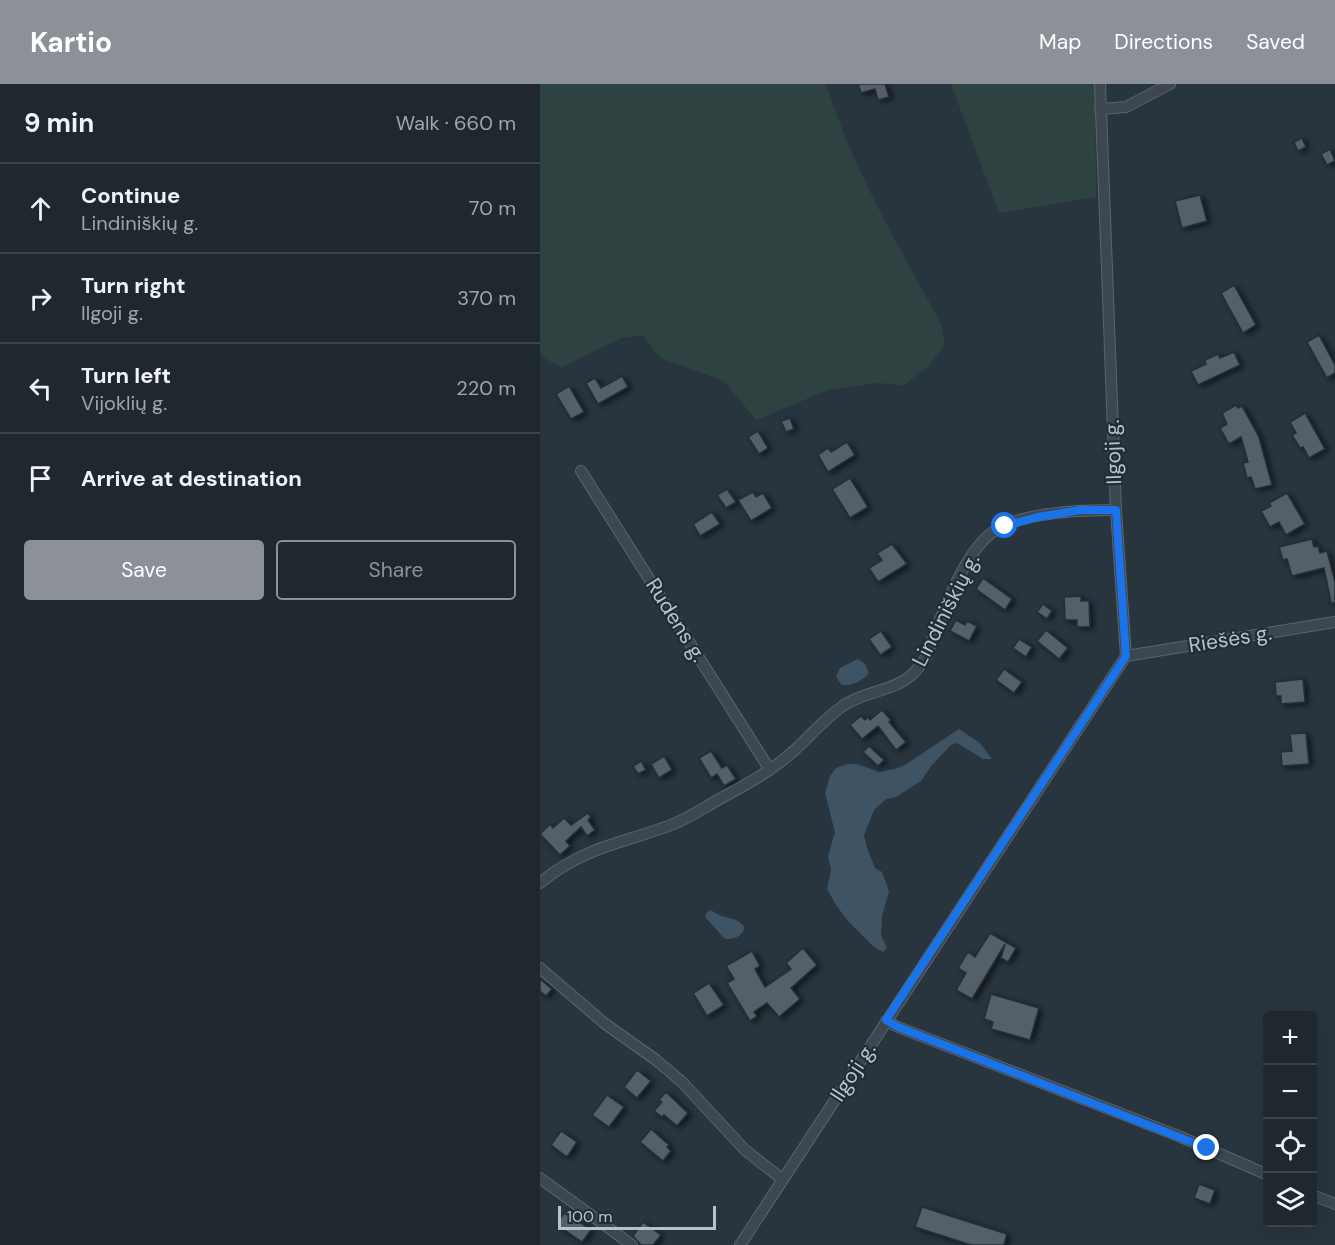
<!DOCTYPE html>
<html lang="en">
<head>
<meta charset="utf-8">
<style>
  :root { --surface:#1f282e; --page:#273036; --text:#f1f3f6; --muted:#a1a6aa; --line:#3c444a; --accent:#8c9099 }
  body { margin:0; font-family:"DM Sans",sans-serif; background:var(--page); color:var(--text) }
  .controls { position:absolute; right:18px; bottom:18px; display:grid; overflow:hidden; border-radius:6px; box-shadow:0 6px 24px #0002 }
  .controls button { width:54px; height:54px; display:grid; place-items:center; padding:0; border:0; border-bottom:2px solid var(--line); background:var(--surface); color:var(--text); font:30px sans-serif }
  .scale { position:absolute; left:18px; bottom:15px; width:158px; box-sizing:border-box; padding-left:6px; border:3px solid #b9c2c9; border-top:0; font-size:16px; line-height:21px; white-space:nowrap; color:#b9c2c9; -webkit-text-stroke:4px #212c34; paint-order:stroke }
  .stop { position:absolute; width:18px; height:18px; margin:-14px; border:4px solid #1a73e8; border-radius:50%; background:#fff }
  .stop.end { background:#1a73e8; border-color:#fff; box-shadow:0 2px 6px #0008 }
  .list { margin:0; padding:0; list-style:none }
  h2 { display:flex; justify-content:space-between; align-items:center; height:78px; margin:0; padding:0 24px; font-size:26px }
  h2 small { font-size:20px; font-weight:400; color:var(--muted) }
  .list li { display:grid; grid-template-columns:39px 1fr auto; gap:18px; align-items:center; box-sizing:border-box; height:90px; padding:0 24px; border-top:2px solid var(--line) }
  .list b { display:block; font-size:22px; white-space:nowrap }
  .list p { margin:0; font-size:20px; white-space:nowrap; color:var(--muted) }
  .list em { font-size:20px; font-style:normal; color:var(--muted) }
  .actions { display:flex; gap:12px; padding:18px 24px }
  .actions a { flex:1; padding:14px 0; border:2px solid var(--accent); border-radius:6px; text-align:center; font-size:21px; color:var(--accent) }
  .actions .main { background:var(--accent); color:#fff }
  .icon { flex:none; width:33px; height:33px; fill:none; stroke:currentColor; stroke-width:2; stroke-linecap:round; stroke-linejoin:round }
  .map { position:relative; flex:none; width:795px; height:1161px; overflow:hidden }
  header { display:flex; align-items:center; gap:36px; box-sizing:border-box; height:84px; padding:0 30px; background:var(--accent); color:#fff }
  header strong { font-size:28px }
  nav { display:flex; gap:33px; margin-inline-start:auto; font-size:21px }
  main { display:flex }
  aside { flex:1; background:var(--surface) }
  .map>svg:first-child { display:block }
  .green { fill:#2e4341 }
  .water { fill:#3e5464 }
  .building { fill:#526069; stroke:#232e36; stroke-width:1.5; filter:url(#shadow) }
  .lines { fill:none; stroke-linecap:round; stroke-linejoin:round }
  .minor-casing { stroke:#5a656c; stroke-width:12 }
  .minor { stroke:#3c474f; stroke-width:10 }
  .route { stroke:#1a73e8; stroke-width:8 }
  .labels { text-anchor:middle; stroke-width:4.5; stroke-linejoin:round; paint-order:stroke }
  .street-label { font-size:21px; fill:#b9c2c9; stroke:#212c34 }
</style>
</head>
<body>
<header>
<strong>Kartio</strong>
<nav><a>Map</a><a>Directions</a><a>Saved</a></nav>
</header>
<main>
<aside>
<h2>9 min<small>Walk · 660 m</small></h2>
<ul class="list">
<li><svg class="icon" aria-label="ahead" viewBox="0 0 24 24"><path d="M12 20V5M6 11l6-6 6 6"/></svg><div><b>Continue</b><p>Lindiniškių g.</p></div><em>70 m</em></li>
<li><svg class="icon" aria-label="right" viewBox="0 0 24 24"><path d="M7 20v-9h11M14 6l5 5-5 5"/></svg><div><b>Turn right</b><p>Ilgoji g.</p></div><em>370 m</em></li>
<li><svg class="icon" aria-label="left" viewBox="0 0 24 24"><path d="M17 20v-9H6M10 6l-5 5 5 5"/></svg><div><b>Turn left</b><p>Vijoklių g.</p></div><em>220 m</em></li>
<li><svg class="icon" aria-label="arrive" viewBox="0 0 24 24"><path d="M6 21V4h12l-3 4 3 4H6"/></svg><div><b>Arrive at destination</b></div></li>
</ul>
<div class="actions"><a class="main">Save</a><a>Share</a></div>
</aside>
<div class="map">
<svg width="795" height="1161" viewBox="0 0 795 1161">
  <defs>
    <filter id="shadow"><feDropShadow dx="3.5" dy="2" stdDeviation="3" flood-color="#0009"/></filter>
  </defs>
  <rect width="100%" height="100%" fill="#29353e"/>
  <g class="green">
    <path d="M 0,0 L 286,0 C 313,86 359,162 401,240 L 405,260 L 389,282 L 364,301 L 337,299 L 288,306 L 216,336 L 184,297 L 120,274 L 103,252 L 84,253 L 22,283 L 7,276 L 0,269 Z"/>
    <polygon points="411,0 555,0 556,113 459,129"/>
  </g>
  <g class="water">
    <path d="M 318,575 L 325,580 L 329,589 C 322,597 313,602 302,601 L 296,593 L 300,584 Z"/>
    <polygon points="419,645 440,659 452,675 443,675 417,659 411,661 392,681 381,697 356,713 346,715 334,726 324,751 328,767 335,784 342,788 349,807 342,833 341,851 347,864 343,868 333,862 308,837 296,821 287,805 291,785 288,772 295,748 285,709 290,692 296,684 307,680 317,680 339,688 355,685 365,681"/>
    <path d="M 171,826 C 184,837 195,830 205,844 C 200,853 195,855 185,855 L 165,833 L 167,828 Z"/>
  </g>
  <g class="building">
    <polygon points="318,0 345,0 349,13 338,16 335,5 321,9"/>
    <polygon points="762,54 766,63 758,67 754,58"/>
    <polygon points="790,65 795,77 787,81 781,70"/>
    <polygon points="660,111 667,137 642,144 635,117"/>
    <polygon points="694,201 716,241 703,249 681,209"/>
    <polygon points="779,251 795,281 795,289 787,294 767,258"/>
    <polygon points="694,268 700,281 658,301 651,287 666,280 665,276 678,270 680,274"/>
    <polygon points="82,292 88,303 58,320 46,299 55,294 61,304"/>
    <polygon points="29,302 44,328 31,335 16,310"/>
    <polygon points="696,321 698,324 702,322 719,353 732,401 715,405 711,393 707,394 703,379 708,378 701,353 689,360 680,344 687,340 682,329"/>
    <polygon points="765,329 785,365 769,374 763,363 760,364 752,351 756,349 750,338"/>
    <polygon points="250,334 254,345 246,348 241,337"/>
    <polygon points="218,347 228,364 219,370 208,353"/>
    <polygon points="307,358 315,371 288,388 278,371 288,364 291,368"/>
    <polygon points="310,394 328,423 310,434 292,405"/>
    <polygon points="187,405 196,418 186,424 177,411"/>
    <polygon points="213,408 216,413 223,409 232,424 211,437 198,416"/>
    <polygon points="747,409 765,440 746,451 739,438 730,443 721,427 731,422 729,419"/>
    <polygon points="172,428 180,440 160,452 153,440"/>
    <polygon points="772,455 774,463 778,462 780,469 787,467 795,498 795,519 791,519 784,484 752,492 747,475 743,476 739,463"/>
    <polygon points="352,460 367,480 338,498 329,484 342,476 337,469"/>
    <polygon points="443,494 472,515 465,526 436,505"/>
    <polygon points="541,512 541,517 549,517 550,543 537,543 537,536 525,536 524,513"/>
    <polygon points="503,520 512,527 507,535 497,528"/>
    <polygon points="416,536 425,541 427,537 437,542 429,557 410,547"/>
    <polygon points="506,546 528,564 519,575 497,557"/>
    <polygon points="341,547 352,563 340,571 329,555"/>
    <polygon points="479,555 492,563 486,573 473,564"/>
    <polygon points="464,585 482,598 474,609 456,596"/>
    <polygon points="763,595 765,618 741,620 741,612 736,612 735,598"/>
    <polygon points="342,626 351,636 349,638 366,658 356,666 338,642 322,655 310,641 321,632 325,636 328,633 330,636"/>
    <polygon points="766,649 769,680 742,682 741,668 752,667 750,650"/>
    <polygon points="329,662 344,676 338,682 323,668"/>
    <polygon points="171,667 182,684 187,681 196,695 184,702 177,690 171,694 159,674"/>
    <polygon points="124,672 132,686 119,694 111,680"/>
    <polygon points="101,677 106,686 98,690 93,682"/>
    <polygon points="48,729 51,733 48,736 55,746 47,752 41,743 26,757 30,762 20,771 0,750 10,740 13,744 24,734 31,741"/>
    <polygon points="450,849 476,864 468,878 461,874 465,860 432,915 416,906 426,889 418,884 428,868 435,873"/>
    <polygon points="263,864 277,881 251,904 260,915 239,933 227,919 214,928 217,932 210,937 187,899 194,895 186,882 212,867 220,882 215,885 225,903 251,885 246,879"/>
    <polygon points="0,895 12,905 6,912 0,907"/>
    <polygon points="169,899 184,921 167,932 153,909"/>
    <polygon points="451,910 499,924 490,956 451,945 453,938 444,935"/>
    <polygon points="97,986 111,997 97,1014 84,1003"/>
    <polygon points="126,1008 148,1029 137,1042 124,1031 122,1033 114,1027 122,1018 119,1016"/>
    <polygon points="67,1011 84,1023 69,1043 52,1031"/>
    <polygon points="111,1045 129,1061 127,1063 131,1067 123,1077 100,1058"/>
    <polygon points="21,1047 37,1058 27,1073 11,1061"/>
    <polygon points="659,1100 675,1106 670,1120 654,1114"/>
    <polygon points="382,1123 467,1150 464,1161 431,1161 375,1143"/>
    <polygon points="25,1128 51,1146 42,1158 16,1140"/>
    <polygon points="103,1138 121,1151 113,1161 101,1161 93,1152"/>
  </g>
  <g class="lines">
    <g class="minor-casing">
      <g id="minor">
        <polyline points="560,25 586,23 630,0"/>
        <polyline points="41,387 230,686"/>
        <polyline points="586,572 795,538"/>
        <path d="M 0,799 C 43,763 81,760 131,741 C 147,735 162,725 176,717 C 201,703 227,690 249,671 C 268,655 285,633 306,620 C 339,601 364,610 386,573 C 399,538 421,474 450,450 C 477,428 542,426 576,426"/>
        <polyline points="0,884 64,939 116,976 142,998 205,1066 242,1095"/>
        <polyline points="346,937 358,943 641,1053 728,1091"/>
        <polyline points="0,1094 92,1161"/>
        <polyline points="772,1111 795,1120"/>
        <polyline points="200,1161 586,572 576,426 560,0"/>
      </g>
    </g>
    <use href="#minor" class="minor"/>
  </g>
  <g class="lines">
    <polyline class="route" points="465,442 498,433 540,426 576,426 586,572 346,936 358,943 667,1064"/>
  </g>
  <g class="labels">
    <g class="street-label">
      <text transform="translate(573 368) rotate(-92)" y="7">Ilgoji g.</text>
      <text transform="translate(406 526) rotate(-63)" y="7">Lindiniškių g.</text>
      <text transform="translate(136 536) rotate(58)" y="7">Rudens g.</text>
      <text transform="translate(690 555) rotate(-9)" y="7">Riešės g.</text>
      <text transform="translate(313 988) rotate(-57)" y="7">Ilgoji g.</text>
    </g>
  </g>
</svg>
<div class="controls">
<button>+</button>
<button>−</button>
<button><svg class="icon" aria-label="locate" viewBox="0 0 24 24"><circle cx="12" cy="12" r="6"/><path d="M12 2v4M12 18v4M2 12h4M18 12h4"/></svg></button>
<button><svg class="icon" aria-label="layers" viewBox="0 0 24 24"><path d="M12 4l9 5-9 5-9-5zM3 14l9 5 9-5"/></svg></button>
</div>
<div class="scale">100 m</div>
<div class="stop" style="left:465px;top:442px"></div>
<div class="stop end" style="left:667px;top:1064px"></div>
</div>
</main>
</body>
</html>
